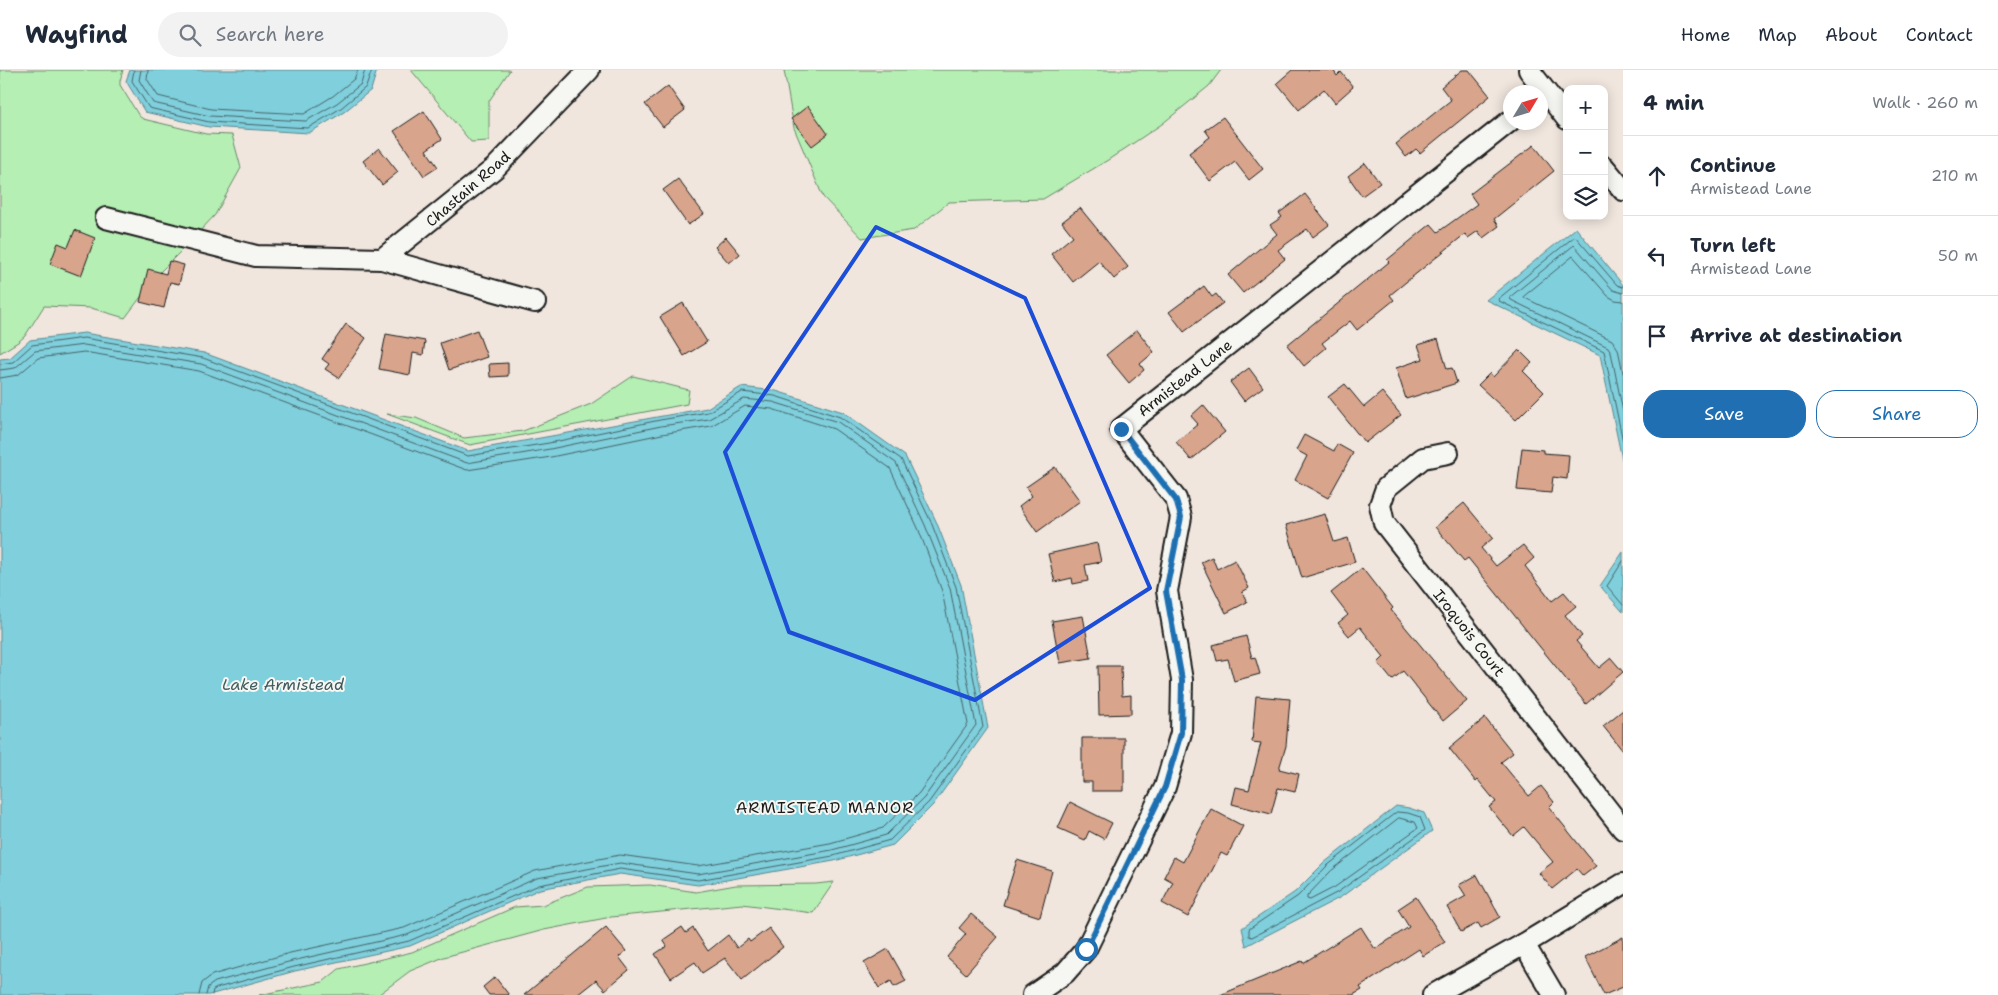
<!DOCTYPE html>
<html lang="en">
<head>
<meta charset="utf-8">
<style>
  :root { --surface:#fff; --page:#f2f2f3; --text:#1f2937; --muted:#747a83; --line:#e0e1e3; --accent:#1f6fb2 }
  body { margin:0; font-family:"Shantell Sans",sans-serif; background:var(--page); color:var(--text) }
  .controls { position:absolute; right:15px; top:15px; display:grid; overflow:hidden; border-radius:10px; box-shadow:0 2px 12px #0003 }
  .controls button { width:45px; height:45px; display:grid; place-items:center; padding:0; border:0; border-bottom:1px solid var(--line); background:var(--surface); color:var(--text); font:25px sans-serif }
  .compass { position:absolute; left:1503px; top:15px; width:45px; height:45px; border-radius:50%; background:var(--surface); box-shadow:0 2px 12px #0003; rotate:52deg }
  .stop { position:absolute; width:15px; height:15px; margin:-11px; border:4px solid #1f6fb2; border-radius:50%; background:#fff }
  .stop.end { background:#1f6fb2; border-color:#fff; box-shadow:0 1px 5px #0008 }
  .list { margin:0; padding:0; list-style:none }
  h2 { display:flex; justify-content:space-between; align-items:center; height:65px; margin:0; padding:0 20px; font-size:21px }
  h2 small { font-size:16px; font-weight:400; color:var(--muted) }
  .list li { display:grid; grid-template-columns:32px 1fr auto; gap:15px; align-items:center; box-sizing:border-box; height:80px; padding:0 20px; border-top:1px solid var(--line) }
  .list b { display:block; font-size:19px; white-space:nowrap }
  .list p { margin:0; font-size:16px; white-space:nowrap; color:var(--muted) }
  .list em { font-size:16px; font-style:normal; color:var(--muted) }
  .actions { display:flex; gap:10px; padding:15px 20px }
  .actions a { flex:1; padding:11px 0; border:1px solid var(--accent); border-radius:20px; text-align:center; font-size:18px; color:var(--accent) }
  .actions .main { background:var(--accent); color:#fff }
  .icon { flex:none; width:28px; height:28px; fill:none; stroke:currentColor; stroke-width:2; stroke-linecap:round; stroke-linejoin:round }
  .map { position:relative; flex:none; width:1623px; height:925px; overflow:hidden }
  header { display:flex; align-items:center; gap:30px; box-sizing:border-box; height:70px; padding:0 25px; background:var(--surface); border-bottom:1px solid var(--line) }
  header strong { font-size:24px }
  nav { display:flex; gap:28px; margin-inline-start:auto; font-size:18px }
  .search { width:350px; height:45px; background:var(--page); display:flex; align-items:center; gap:12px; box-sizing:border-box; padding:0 18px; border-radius:28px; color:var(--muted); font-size:19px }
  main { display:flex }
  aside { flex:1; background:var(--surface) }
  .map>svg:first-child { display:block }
  .green { fill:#b5efb3; stroke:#688668 }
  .water { fill:#80cfdc; stroke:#58878f }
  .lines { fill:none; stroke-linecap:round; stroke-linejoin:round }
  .shore { stroke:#446469; stroke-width:1 }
  .building { fill:#d8a48c; stroke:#1c1c1c }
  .minor-casing { stroke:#1c1c1c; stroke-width:24 }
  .minor { stroke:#f6f6f2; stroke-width:20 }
  .route { stroke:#1f6fb2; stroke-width:6 }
  .marked { fill:none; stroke:#1d4ed8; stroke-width:4; stroke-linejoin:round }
  .labels { text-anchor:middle; stroke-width:4; stroke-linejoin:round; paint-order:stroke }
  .street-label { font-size:15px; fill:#1c1c1c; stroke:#f6f6f2 }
  .water-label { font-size:16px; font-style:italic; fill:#3f5b5f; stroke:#f6f6f2 }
  .neighbourhood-label { font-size:16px; letter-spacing:1px; fill:#1c1c1c; stroke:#f6f6f2 }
</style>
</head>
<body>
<header>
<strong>Wayfind</strong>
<div class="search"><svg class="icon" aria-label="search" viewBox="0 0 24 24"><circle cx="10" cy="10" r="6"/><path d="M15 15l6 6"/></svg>Search here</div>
<nav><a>Home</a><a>Map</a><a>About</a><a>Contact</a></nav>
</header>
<main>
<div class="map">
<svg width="1623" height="925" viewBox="0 0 1623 925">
  <rect width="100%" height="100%" fill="#f0e6de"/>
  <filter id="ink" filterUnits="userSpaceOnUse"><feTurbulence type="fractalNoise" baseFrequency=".02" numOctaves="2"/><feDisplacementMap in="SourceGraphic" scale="10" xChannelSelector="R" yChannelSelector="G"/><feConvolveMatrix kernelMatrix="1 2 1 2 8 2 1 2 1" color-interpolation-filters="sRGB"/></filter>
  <g filter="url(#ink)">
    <g class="green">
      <polygon points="0,0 123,0 120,11 120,15 139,46 143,49 206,64 232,65 241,98 215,145 198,163 102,139 96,154 186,176 159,203 125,248 91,238 44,236 25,266 18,272 0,283"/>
      <polygon points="411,0 510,0 489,31 489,71 471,72"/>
      <polygon points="784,0 1221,0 1209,16 1162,54 1108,90 1043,129 949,132 914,160 862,168 823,127 794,58"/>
      <polygon points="633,306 689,320 687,334 470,375 387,344 416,348 464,368 523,361 591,334"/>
      <polygon points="834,812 813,843 742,834 611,847 544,860 444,887 410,901 378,925 259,925 323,912 339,899 412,882 515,837 543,835 588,817 650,815 696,822 736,815 816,814"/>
    </g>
    <g class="water">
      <polygon points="130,0 377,0 371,20 344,42 309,63 209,57 145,42 126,11"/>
      <polygon points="1576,158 1623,215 1623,394 1600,285 1486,230"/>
      <polygon points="84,263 204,283 468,381 707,338 741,317 776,321 843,342 905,386 936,451 961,515 988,658 933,735 893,775 834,791 698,815 620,804 540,819 410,876 295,901 209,925 0,925 0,289 10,288 30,270"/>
      <polygon points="1623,482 1623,542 1600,516"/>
      <polygon points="1396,736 1409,738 1424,743 1432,761 1341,827 1246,876 1242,858 1295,822 1324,793"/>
    </g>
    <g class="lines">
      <g class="shore">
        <polyline points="134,0 132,11 149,38 209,52 308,58 341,38 366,17 372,0"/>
        <polyline points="141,0 139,10 153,33 210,46 306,51 337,33 361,14 365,0"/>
        <polyline points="148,0 147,9 158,26 211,39 304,44 333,26 354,9 358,0"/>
        <polyline points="1623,217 1617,215 1575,166 1498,229 1499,231 1604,281 1623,372"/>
        <polyline points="1623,223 1613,220 1574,175 1510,227 1511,230 1608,277 1611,282 1623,342"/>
        <polyline points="1623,231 1615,230 1608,226 1573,186 1524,226 1525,228 1612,270 1618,279 1623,303"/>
        <polyline points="0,294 13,292 32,275 84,268 203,288 468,386 549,373 660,350 708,342 742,322 775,326 840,347 901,389 931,452 956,517 983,657 929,732 890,770 833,786 698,810 620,799 539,815 409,871 294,897 217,918 213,920 212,925"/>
        <polyline points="0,300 15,298 35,281 84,275 201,294 467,393 550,379 661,356 709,349 744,329 773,332 838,352 896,393 925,455 950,518 976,655 924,728 886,765 832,780 698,804 620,793 537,808 407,865 292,891 215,912 208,917 206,925"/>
        <polyline points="0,308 18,305 38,288 84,282 199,301 467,400 551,387 662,364 711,356 745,336 772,339 834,359 890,398 918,458 942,521 968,654 919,723 883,758 830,773 698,796 620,785 535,801 404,858 290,883 212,905 202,913 199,925"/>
        <polyline points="1623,491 1607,516 1623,535"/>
        <polygon points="1397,742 1408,743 1420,747 1425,760 1338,822 1252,867 1249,866 1249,859 1298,826 1327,796"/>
        <polygon points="1399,748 1415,752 1418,758 1335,817 1310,830 1307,829 1307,826 1331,801"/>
      </g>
    </g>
    <g class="building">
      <polygon points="1292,0 1333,0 1337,6 1341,2 1353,17 1335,33 1324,19 1299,40 1277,13"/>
      <polygon points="1462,0 1469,0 1490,26 1420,83 1416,79 1406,87 1396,74 1451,30 1441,17"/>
      <polygon points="668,16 685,40 663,57 645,34"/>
      <polygon points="808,36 828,64 812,76 791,49"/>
      <polygon points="424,41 442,69 426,80 438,97 424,106 394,61"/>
      <polygon points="1223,47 1263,99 1249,110 1235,92 1210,111 1189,83 1210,67 1205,60"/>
      <polygon points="1534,75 1554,101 1494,149 1499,156 1483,168 1478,161 1468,168 1465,164 1390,225 1394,230 1357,260 1350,251 1322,273 1326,278 1304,296 1287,275 1389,192 1387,190 1431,154 1438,162 1477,134 1470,124"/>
      <polygon points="379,78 398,102 382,115 363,91"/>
      <polygon points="1365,93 1380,113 1362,126 1348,106"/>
      <polygon points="678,109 704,144 688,155 663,120"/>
      <polygon points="1305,124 1329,155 1313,167 1307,159 1278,180 1285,189 1243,223 1228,205 1277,164 1270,155 1282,147 1279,143"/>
      <polygon points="1080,138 1128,197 1114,209 1099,191 1073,212 1051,184 1073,166 1062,152"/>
      <polygon points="75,160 95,168 81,206 50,194 58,173 68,177"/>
      <polygon points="726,167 740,184 729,193 715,177"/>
      <polygon points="169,191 184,195 179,214 170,212 164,238 140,232 148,199 166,204"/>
      <polygon points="1204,216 1212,227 1216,224 1223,233 1184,262 1169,242"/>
      <polygon points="683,233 707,272 684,286 660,247"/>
      <polygon points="346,254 366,268 339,308 325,299 329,294 322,289"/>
      <polygon points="477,260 487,287 449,300 440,273"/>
      <polygon points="1137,260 1154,282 1140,294 1144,300 1129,313 1106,285"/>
      <polygon points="386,264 425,271 423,285 413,283 410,305 379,299"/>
      <polygon points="1438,269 1447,299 1452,298 1457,313 1406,329 1396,298 1423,289 1418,275"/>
      <polygon points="1519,280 1532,293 1523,301 1544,322 1516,350 1478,315 1490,303 1493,307"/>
      <polygon points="508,293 508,306 490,307 489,294"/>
      <polygon points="1249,298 1263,317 1244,331 1230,312"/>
      <polygon points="1345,314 1364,337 1382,322 1401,345 1365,373 1328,327"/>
      <polygon points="1203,335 1225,362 1191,390 1176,372 1198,354 1191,346"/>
      <polygon points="1304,365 1334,381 1337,374 1353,383 1328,428 1295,410 1307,386 1296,380"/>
      <polygon points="1522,378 1543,380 1543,383 1569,385 1567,409 1553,407 1551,423 1517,420"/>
      <polygon points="1055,397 1080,431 1037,462 1019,436 1032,426 1026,417"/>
      <polygon points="1464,433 1493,468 1481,478 1496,496 1523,475 1534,488 1525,496 1552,531 1564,522 1576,536 1565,545 1582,566 1576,571 1599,598 1611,588 1623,602 1586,634 1468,488 1464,491 1435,457"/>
      <polygon points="1325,444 1334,472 1348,468 1355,492 1302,508 1286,455"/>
      <polygon points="1097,473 1101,492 1085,495 1088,511 1073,514 1072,508 1055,512 1048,484"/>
      <polygon points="1212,487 1217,499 1235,490 1249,518 1242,522 1247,532 1226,543 1201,492"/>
      <polygon points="1362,498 1393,538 1391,540 1467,631 1443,651 1403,601 1392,610 1378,593 1384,587 1360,557 1349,566 1338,553 1348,545 1331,523"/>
      <polygon points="1083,546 1091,588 1060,593 1052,551"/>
      <polygon points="1246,566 1252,588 1255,587 1260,604 1234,611 1228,589 1217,591 1213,575"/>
      <polygon points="1098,596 1121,596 1122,626 1131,625 1131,644 1099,645"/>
      <polygon points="1256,626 1290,629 1286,676 1279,699 1299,704 1295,722 1278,718 1271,744 1232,734 1236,717 1249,720 1261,673 1252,672"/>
      <polygon points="1623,640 1623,681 1603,656"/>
      <polygon points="1485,648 1513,683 1501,692 1529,726 1541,716 1554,732 1549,737 1596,796 1583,806 1577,799 1552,819 1539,803 1553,792 1524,757 1513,766 1489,737 1496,732 1478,710 1476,712 1449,678"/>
      <polygon points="1082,668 1124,668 1124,721 1092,721 1092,712 1082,712"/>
      <polygon points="1070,732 1112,753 1104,769 1089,761 1085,770 1058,758"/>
      <polygon points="1211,739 1243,756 1227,786 1221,783 1188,847 1162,833 1173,812 1164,807 1174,787 1183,792"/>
      <polygon points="1017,790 1052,801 1040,847 1003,835"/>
      <polygon points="1477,805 1500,847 1481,858 1478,853 1461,862 1447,837 1466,826 1459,815"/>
      <polygon points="1416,827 1445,872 1423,886 1419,879 1360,917 1362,920 1353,925 1220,925 1302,891 1303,893 1361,857 1375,879 1409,857 1398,839"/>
      <polygon points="971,844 998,867 966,904 947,887 966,864 959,858"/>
      <polygon points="606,857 626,881 619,887 629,900 605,920 596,910 577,925 524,925"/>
      <polygon points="682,857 686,863 693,858 708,881 728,865 737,878 748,869 750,872 769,858 783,877 742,910 725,888 702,903 695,892 671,908 655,884 667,876 663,870"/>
      <polygon points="1623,867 1623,917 1604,925 1585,887"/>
      <polygon points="888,879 906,911 894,917 891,911 879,918 864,893"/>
      <polygon points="495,907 509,925 489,925 483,917"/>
    </g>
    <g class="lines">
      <g class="minor-casing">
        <g id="minor">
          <polyline points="1529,0 1567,49"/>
          <polyline points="1604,97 1623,120"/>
          <polyline points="106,148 256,186 382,189 495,98 589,0"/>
          <polyline points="382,189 535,232"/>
          <polyline points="1448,383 1423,388 1386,418 1380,435 1384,453 1623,759"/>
          <polyline points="1524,874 1554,925"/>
          <polyline points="1033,925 1065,903 1086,879 1165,717 1181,663 1182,610 1167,521 1181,447 1176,429 1121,359 1510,51"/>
          <polyline points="1433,925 1524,874 1623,814"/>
        </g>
      </g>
      <use href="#minor" class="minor"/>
    </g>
  </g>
  <g class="lines" filter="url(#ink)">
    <polyline class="route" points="1086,879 1165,717 1181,663 1182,610 1166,521 1181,447 1176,430 1121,359"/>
  </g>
  <path class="marked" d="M 876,157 L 1025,228 L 1150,518 L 975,630 L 789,562 L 725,382 Z"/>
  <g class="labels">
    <g class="street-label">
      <text transform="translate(468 119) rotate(-41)" y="5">Chastain Road</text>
      <text transform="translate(1185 308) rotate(-38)" y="5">Armistead Lane</text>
      <text transform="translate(1469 563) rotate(52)" y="5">Iroquois Court</text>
    </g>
    <g class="water-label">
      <text x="283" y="620">Lake Armistead</text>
    </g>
    <g class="neighbourhood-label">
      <text x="825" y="743">ARMISTEAD MANOR</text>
    </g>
  </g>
</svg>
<div class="controls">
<button>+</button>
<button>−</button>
<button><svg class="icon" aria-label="layers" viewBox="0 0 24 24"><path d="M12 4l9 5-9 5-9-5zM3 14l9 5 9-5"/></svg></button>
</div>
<svg class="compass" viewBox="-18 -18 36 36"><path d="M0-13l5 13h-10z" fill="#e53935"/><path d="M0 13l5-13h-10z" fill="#747a83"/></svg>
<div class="stop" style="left:1086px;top:879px"></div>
<div class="stop end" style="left:1121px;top:359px"></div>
</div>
<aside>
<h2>4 min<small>Walk · 260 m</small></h2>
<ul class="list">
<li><svg class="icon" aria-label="ahead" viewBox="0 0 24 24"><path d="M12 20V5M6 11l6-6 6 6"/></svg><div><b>Continue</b><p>Armistead Lane</p></div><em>210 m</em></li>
<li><svg class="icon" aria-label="left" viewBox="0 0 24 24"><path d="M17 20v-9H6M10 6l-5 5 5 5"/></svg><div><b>Turn left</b><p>Armistead Lane</p></div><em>50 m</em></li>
<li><svg class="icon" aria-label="arrive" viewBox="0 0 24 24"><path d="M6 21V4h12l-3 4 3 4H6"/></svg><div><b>Arrive at destination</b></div></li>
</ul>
<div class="actions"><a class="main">Save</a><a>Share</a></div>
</aside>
</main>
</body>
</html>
